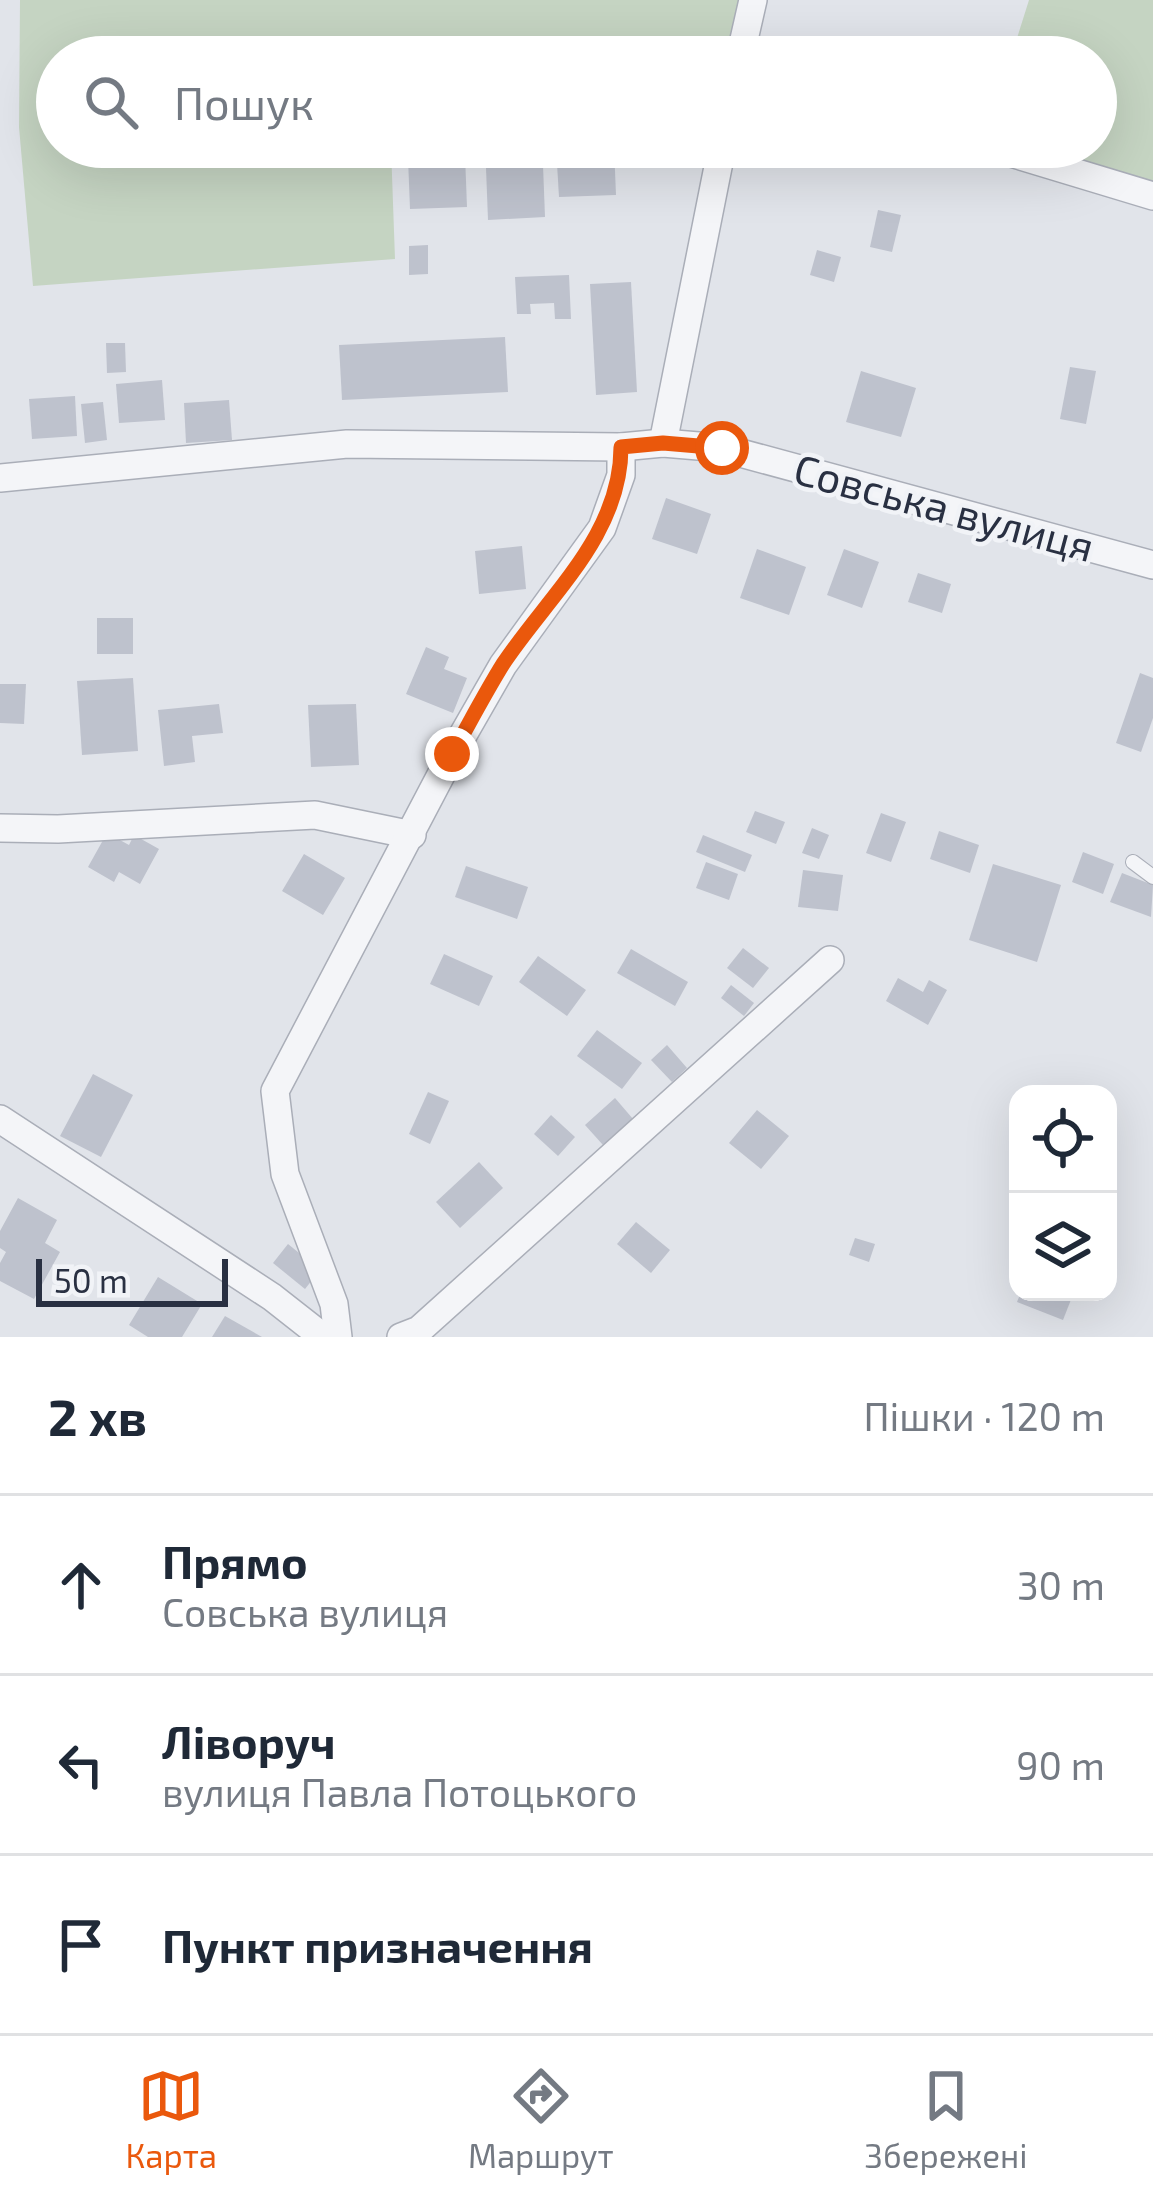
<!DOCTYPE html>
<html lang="uk">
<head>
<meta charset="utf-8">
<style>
  :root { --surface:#fff; --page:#f6f6f7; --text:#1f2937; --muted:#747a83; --line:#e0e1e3; --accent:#ea580c }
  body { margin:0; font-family:"Exo 2",sans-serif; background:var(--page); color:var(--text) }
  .controls { position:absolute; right:36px; bottom:36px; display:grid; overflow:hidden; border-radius:24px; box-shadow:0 12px 48px #0002 }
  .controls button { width:108px; height:108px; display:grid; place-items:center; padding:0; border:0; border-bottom:3px solid var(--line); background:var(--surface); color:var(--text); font:60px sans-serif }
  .scale { position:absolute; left:36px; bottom:30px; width:192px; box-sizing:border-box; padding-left:12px; border:6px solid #293042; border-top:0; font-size:33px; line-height:42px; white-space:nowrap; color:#293042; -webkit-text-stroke:9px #f1f3f7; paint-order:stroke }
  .stop { position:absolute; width:36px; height:36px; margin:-27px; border:9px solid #ea580c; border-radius:50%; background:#fff }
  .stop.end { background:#ea580c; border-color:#fff; box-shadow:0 3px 12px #0008 }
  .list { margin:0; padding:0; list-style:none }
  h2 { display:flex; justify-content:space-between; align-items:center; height:156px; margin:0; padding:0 48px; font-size:51px }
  h2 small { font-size:39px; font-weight:400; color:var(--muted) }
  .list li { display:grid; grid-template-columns:78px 1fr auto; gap:36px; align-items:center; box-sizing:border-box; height:180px; padding:0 48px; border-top:3px solid var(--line) }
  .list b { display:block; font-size:45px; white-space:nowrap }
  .list p { margin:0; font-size:39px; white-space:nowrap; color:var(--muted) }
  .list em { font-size:39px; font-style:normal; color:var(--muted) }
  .icon { flex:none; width:66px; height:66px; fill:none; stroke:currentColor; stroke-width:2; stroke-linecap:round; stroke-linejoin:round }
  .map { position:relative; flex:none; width:1153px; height:1337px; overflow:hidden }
  .search { position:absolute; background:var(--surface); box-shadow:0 12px 48px #0002; left:36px; right:36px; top:36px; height:132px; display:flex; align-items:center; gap:30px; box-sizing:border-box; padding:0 42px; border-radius:66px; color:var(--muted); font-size:45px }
  .sheet { height:696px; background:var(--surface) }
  nav { display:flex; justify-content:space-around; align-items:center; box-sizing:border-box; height:168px; border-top:3px solid var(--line); background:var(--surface); font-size:33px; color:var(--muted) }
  nav a { display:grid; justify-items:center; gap:6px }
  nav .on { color:var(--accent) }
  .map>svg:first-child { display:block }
  .green { fill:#c5d4c2 }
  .building { fill:#bec2cd }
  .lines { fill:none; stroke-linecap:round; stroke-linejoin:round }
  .service-casing { stroke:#aaaeb8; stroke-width:16 }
  .minor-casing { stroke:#aaaeb8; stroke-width:30 }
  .service { stroke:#f4f5f8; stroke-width:14 }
  .minor { stroke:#f4f5f8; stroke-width:27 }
  .route { stroke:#ea580c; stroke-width:15 }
  .labels { text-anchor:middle; stroke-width:9; stroke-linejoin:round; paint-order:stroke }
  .street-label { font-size:42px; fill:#293042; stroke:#f1f3f7 }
</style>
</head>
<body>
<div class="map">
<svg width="1153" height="1337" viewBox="0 0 1153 1337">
  <rect width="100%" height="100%" fill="#e1e4ea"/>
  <g class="green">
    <polygon points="20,0 740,0 726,57 57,57 57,147 391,147 395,259 33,286 19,127"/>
    <polygon points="1029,0 1153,0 1153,181 1033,147 1096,147 1096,57 1011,57"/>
  </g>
  <g class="building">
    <polygon points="556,147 614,147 616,195 559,197"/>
    <polygon points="465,155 467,207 410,209 408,158"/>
    <polygon points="543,165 545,217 488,220 486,168"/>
    <polygon points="878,210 901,215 892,252 870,247"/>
    <polygon points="428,245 428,274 409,275 409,246"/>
    <polygon points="817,250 841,257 834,282 810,275"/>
    <polygon points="569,275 571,319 555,319 554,303 530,304 531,314 517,314 515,277"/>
    <polygon points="631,282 637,392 596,395 590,284"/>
    <polygon points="505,337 508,392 342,400 339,345"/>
    <polygon points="106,343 125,343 126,372 107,373"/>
    <polygon points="1070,367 1096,371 1086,424 1060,419"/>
    <polygon points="861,371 916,388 901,437 846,422"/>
    <polygon points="162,380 165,420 119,423 116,384"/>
    <polygon points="75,396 77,436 32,439 29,399"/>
    <polygon points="229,400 232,440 186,443 184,403"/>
    <polygon points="103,402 107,440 85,443 81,404"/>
    <polygon points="666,498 711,514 697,554 652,539"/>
    <polygon points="522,546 526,589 479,594 475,551"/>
    <polygon points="757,549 806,567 789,615 740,598"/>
    <polygon points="844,549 879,562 862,608 827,595"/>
    <polygon points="918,573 951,584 942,613 908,602"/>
    <rect x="97" y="618" width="36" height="36"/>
    <polygon points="426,647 449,657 444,669 467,678 453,713 406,694"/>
    <polygon points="1140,673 1153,678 1153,718 1141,752 1116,743"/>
    <polygon points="133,678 138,751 82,755 77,681"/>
    <polygon points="0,684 26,684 24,724 0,723"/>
    <polygon points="219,704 223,733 192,736 195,762 164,766 158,710"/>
    <polygon points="356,704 359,765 311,767 308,705"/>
    <polygon points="755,811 785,822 776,844 746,832"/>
    <polygon points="881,813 906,822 891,862 866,853"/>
    <polygon points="812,828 829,835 819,859 802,853"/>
    <polygon points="939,831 979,845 970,873 930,859"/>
    <polygon points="107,833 129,845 134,835 159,849 140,884 119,872 114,882 88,867"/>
    <polygon points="703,835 752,855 745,872 696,852"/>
    <polygon points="1083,852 1114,864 1103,894 1072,882"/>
    <polygon points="304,854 345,878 323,915 282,891"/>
    <polygon points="706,862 738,874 729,900 696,888"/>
    <polygon points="993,864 1061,885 1037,962 969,940"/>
    <polygon points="466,866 528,887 517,919 455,897"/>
    <polygon points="803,870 843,875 838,911 798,907"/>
    <polygon points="1122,873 1153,885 1151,917 1110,902"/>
    <polygon points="743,948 769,968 753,988 727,968"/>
    <polygon points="631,949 688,982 675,1006 617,973"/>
    <polygon points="444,954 493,976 479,1006 430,984"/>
    <polygon points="538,956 586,990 567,1016 519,982"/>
    <polygon points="898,978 923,992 929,980 947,990 928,1025 886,1001"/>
    <polygon points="731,985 754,1003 744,1016 721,998"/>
    <polygon points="597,1030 642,1063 622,1089 577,1056"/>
    <polygon points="667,1045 687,1068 672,1082 651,1060"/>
    <polygon points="93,1074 133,1095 101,1157 60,1136"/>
    <polygon points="428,1092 449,1101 430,1144 409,1134"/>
    <polygon points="615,1098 633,1119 603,1145 585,1125"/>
    <polygon points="757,1110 789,1136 761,1169 729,1143"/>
    <polygon points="551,1115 575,1137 558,1156 534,1134"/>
    <polygon points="479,1162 503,1188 460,1228 436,1202"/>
    <polygon points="18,1198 57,1220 45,1243 60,1252 34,1299 0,1281 0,1263 6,1252 0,1248 0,1231"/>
    <polygon points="636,1222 670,1250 651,1273 617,1244"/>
    <polygon points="855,1238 875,1244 869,1262 849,1255"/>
    <polygon points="288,1244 320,1270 305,1289 273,1263"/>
    <polygon points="158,1277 202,1304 182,1337 148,1337 129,1325"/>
    <polygon points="1021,1292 1074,1292 1063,1320 1017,1302"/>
    <polygon points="225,1316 262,1337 212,1337"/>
  </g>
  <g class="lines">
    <g class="service-casing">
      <polyline id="service" points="1133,862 1153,877"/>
    </g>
    <g class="minor-casing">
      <g id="minor">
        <polyline points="740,57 753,0"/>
        <polyline points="991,147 1153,196"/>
        <polyline points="663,443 722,147"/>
        <polyline points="0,478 347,444 621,447 663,443 722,448 1153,565"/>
        <polyline points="0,828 58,829 315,815 412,835"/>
        <polyline points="0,1119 272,1297 323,1337"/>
        <polyline points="338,1337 334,1304 285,1174 275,1091 452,754 503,665 602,528 621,475 621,447"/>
        <polyline points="401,1337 419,1330 830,960"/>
      </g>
    </g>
    <use href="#service" class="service"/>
    <use href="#minor" class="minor"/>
  </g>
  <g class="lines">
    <path class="route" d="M 452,754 C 469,724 485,693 503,664 C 549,595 621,535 621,447 L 663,443 L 722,448"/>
  </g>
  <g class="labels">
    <g class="street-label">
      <text transform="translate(944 508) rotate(15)" y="15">Совська вулиця</text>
    </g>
  </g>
</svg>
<div class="controls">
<button><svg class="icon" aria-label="locate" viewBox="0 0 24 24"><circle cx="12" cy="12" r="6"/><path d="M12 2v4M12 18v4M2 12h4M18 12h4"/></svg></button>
<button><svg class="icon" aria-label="layers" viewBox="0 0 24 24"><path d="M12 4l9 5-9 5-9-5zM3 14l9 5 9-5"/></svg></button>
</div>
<div class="scale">50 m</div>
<div class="stop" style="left:722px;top:448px"></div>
<div class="stop end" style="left:452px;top:754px"></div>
<div class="search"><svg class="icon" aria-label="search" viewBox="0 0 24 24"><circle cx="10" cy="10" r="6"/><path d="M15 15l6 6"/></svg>Пошук</div>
</div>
<section class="sheet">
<h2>2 хв<small>Пішки · 120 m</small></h2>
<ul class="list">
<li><svg class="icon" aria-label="ahead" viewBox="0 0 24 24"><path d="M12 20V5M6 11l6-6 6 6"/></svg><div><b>Прямо</b><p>Совська вулиця</p></div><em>30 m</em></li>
<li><svg class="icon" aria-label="left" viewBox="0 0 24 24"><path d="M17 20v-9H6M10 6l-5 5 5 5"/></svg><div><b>Ліворуч</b><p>вулиця Павла Потоцького</p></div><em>90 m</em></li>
<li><svg class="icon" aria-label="arrive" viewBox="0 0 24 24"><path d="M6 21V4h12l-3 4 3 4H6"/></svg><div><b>Пункт призначення</b></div></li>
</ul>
</section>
<nav>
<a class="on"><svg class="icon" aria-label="map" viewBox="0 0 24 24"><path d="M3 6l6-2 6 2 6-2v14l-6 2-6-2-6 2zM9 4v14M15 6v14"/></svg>Карта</a>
<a><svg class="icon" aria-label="directions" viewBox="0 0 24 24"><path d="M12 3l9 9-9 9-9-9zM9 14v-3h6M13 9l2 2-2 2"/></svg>Маршрут</a>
<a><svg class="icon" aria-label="saved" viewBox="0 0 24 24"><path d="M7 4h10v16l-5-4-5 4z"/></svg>Збережені</a>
</nav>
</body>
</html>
